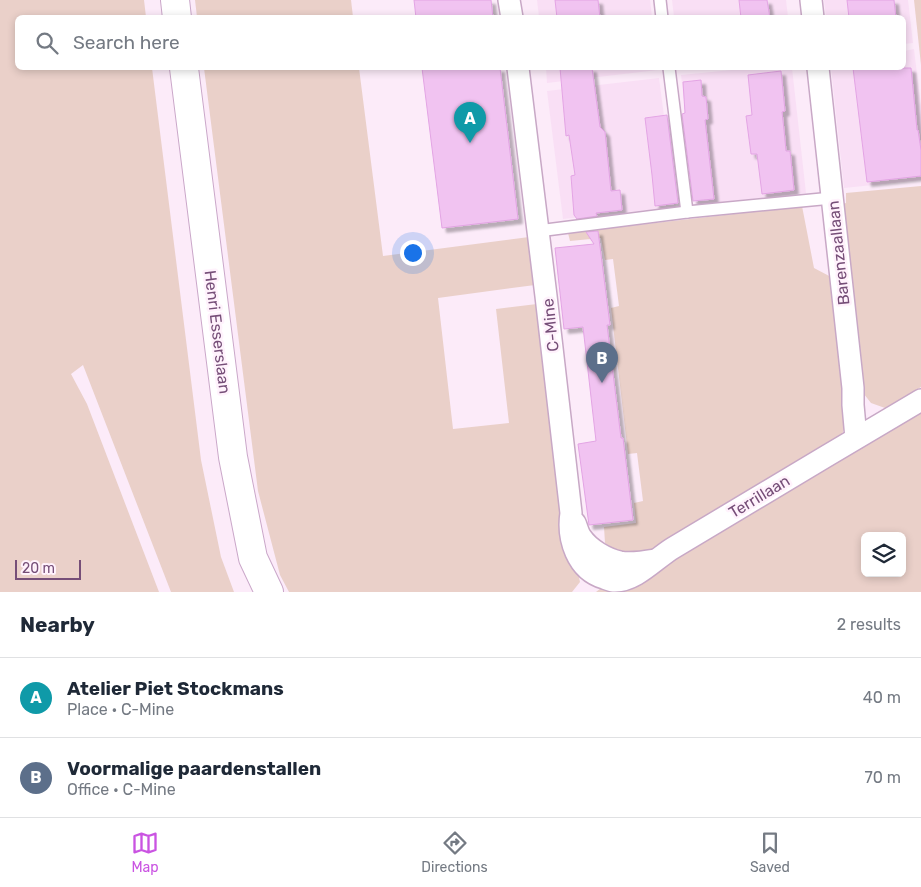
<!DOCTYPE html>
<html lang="en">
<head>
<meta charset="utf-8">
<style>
  :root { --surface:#fff; --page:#f2f2f3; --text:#1f2937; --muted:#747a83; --line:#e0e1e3; --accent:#ca54e2 }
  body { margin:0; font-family:Rubik,sans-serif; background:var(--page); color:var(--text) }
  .controls { position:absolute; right:15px; bottom:15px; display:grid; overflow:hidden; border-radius:8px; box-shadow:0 2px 8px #0003 }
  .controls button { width:45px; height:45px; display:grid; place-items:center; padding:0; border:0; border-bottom:1px solid var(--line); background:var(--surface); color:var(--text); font:25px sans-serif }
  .scale { position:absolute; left:15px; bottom:12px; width:66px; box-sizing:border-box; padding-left:5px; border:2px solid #764e78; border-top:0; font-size:14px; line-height:18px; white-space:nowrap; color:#764e78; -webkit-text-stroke:4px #fff2fc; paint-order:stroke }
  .you { position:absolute; left:412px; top:252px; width:18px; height:18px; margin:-12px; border:4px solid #fff; border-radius:50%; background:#1a73e8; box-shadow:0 0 0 8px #1a73e833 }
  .badge { display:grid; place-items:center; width:32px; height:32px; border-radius:50%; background:var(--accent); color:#fff; font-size:16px; font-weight:700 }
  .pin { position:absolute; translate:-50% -41px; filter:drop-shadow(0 1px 2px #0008) }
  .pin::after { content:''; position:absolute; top:26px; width:18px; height:15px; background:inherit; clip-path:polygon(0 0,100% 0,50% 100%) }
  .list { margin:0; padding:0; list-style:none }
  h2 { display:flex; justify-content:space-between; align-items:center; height:65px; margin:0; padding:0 20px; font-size:21px }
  h2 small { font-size:16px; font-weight:400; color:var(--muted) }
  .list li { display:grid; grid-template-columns:32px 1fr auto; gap:15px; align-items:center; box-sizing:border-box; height:80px; padding:0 20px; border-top:1px solid var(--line) }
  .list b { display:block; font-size:19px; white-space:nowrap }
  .list p { margin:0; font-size:16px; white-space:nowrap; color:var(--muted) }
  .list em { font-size:16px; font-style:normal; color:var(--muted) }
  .icon { flex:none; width:28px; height:28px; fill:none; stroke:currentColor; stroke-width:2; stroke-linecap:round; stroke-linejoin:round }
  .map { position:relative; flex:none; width:921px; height:592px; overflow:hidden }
  .search { position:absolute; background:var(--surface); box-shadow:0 2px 8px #0003; left:15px; right:15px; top:15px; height:55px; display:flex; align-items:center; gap:12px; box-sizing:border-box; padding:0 18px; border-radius:8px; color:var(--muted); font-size:19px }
  .sheet { height:225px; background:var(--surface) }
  nav { display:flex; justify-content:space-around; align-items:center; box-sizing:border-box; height:70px; border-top:1px solid var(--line); background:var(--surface); font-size:14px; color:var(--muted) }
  nav a { display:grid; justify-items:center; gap:2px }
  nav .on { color:var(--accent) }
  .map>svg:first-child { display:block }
  .residential { fill:#f9dff5 }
  .green { fill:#ead0c9; fill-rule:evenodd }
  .building { fill:#f1c3f1; stroke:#e3a4e4; filter:url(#shadow) }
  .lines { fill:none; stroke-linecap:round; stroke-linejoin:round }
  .lane-casing { stroke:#c8a8c6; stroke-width:14 }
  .street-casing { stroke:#c8a8c6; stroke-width:24 }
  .secondary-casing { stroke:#caa7c9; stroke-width:30 }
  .lane { stroke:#fff; stroke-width:11 }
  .street { stroke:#fff; stroke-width:21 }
  .secondary { stroke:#fff; stroke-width:28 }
  .labels { text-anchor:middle; stroke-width:5; stroke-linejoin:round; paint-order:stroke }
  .street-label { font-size:16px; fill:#764e78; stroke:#fff2fc }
</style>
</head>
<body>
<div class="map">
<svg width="921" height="592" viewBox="0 0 921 592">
  <defs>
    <filter id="shadow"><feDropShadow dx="4.5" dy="4.5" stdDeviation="1" flood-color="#0004"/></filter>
  </defs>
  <rect width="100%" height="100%" fill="#fcebf9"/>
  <g class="residential">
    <polygon points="537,0 650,0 652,17 539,17"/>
    <polygon points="672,0 786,0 788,17 674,17"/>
    <polygon points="824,0 908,0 913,43 904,44 904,18 826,17"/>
    <polygon points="914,49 921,107 921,180 844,188 831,68 904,68 904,51"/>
    <polygon points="546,68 658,68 658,70 547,83"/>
    <polygon points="752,68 792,68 806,193 696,205 681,75"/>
    <polygon points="659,78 676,207 563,219 547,91"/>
  </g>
  <g class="green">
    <polygon points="0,0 144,0 146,17 18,18 18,68 152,68 201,460 221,557 234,592 171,592 83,365 71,374 87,404 159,592 0,592"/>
    <polygon points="195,0 351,0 353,17 197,17"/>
    <polygon points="914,0 921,0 921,65"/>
    <polygon points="204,68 359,68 383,256 529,237 535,285 438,298 453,429 509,423 496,309 537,304 567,551 569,563 578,573 580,582 572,592 289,592 280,575 258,491"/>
    <polygon points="921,186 921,387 885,408 871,403 860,389 842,204 846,203 846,193"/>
    <polygon points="802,206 814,268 833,278 849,417 840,439 655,548 639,554 621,555 605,543 604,527 636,523 634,503 643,501 637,453 628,454 611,308 619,306 613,259 605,260 601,238 570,241 568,233"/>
    <path d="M 921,413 L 921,592 L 596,592 L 601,588 L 634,583 ZM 865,536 L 902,536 L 902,573 L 865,573 Z"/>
  </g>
  <g class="building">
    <polygon points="414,0 491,0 493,18 416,18"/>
    <polygon points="555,0 598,0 600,18 557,18"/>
    <polygon points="739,0 767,0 770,18 741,18"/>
    <polygon points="847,0 894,0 896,18 849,18"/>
    <polygon points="422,68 500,68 518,219 442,228"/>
    <polygon points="560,68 592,68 600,127 605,132 611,191 620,190 622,210 596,213 597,216 577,219 574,215 571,176 575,175 569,135 566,136"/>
    <polygon points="853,68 911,68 917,130 918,130 921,150 921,176 867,182"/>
    <polygon points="781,71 785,111 782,112 784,130 786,151 790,151 794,190 762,194 757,154 751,154 746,116 752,115 748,75"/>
    <polygon points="701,80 702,96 706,97 708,119 705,120 714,199 693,201 682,114 685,113 683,82"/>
    <polygon points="667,115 678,203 655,206 652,175 645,118"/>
    <polygon points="598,231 610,325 607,325 621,438 623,438 633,520 589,525 578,444 596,441 583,327 564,329 555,248 594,244 586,232"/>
  </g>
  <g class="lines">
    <g class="lane-casing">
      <g id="lane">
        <polyline points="660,0 662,18"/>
        <polyline points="669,68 687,212"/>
        <polyline points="538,231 687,212 832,198"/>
      </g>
    </g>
    <g class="street-casing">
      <g id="street">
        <polyline points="509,0 512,18"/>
        <polyline points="811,0 813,18"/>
        <path d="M 518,68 L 546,296 L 571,513 C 567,539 577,570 604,578 C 607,579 611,581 615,581 C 636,581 655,559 673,548 C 756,498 838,449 921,400"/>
        <polyline points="818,68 853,388 853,405 856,438"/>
        <path d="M 575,523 C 577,527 578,533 581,537 C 589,549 606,559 620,562 C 631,564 643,562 655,560"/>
      </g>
    </g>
    <g class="secondary-casing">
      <g id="secondary">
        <polyline points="175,0 177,18"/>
        <polyline points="184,68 233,457 253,558 269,592"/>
      </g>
    </g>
    <use href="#lane" class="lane"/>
    <use href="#street" class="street"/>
    <use href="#secondary" class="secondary"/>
  </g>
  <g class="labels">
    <g class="street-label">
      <text transform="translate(838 253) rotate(-96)" y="6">Barenzaallaan</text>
      <text transform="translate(550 325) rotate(-96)" y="6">C-Mine</text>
      <text transform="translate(218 332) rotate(83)" y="6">Henri Esserslaan</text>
      <text transform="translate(759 496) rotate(-31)" y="6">Terrillaan</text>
    </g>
  </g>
</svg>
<div class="controls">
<button><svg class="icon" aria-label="layers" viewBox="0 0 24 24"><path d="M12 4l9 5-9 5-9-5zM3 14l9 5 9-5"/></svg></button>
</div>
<div class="scale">20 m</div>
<div class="you"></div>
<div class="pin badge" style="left:470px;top:143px;background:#0f9aa8">A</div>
<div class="pin badge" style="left:602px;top:383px;background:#5c6f8a">B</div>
<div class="search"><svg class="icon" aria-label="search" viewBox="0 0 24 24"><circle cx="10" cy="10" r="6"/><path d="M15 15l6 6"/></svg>Search here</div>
</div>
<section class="sheet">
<h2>Nearby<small>2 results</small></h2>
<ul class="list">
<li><span class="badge" style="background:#0f9aa8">A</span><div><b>Atelier Piet Stockmans</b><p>Place · C-Mine</p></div><em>40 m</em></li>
<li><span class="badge" style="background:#5c6f8a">B</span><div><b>Voormalige paardenstallen</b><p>Office · C-Mine</p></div><em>70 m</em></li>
</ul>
</section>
<nav>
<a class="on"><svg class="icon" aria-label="map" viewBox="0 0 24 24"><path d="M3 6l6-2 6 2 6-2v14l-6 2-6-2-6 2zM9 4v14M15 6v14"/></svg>Map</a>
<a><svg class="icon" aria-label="directions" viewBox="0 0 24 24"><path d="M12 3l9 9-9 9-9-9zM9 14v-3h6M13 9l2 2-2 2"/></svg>Directions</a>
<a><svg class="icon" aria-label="saved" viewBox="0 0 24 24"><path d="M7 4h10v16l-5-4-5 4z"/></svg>Saved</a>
</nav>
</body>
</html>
